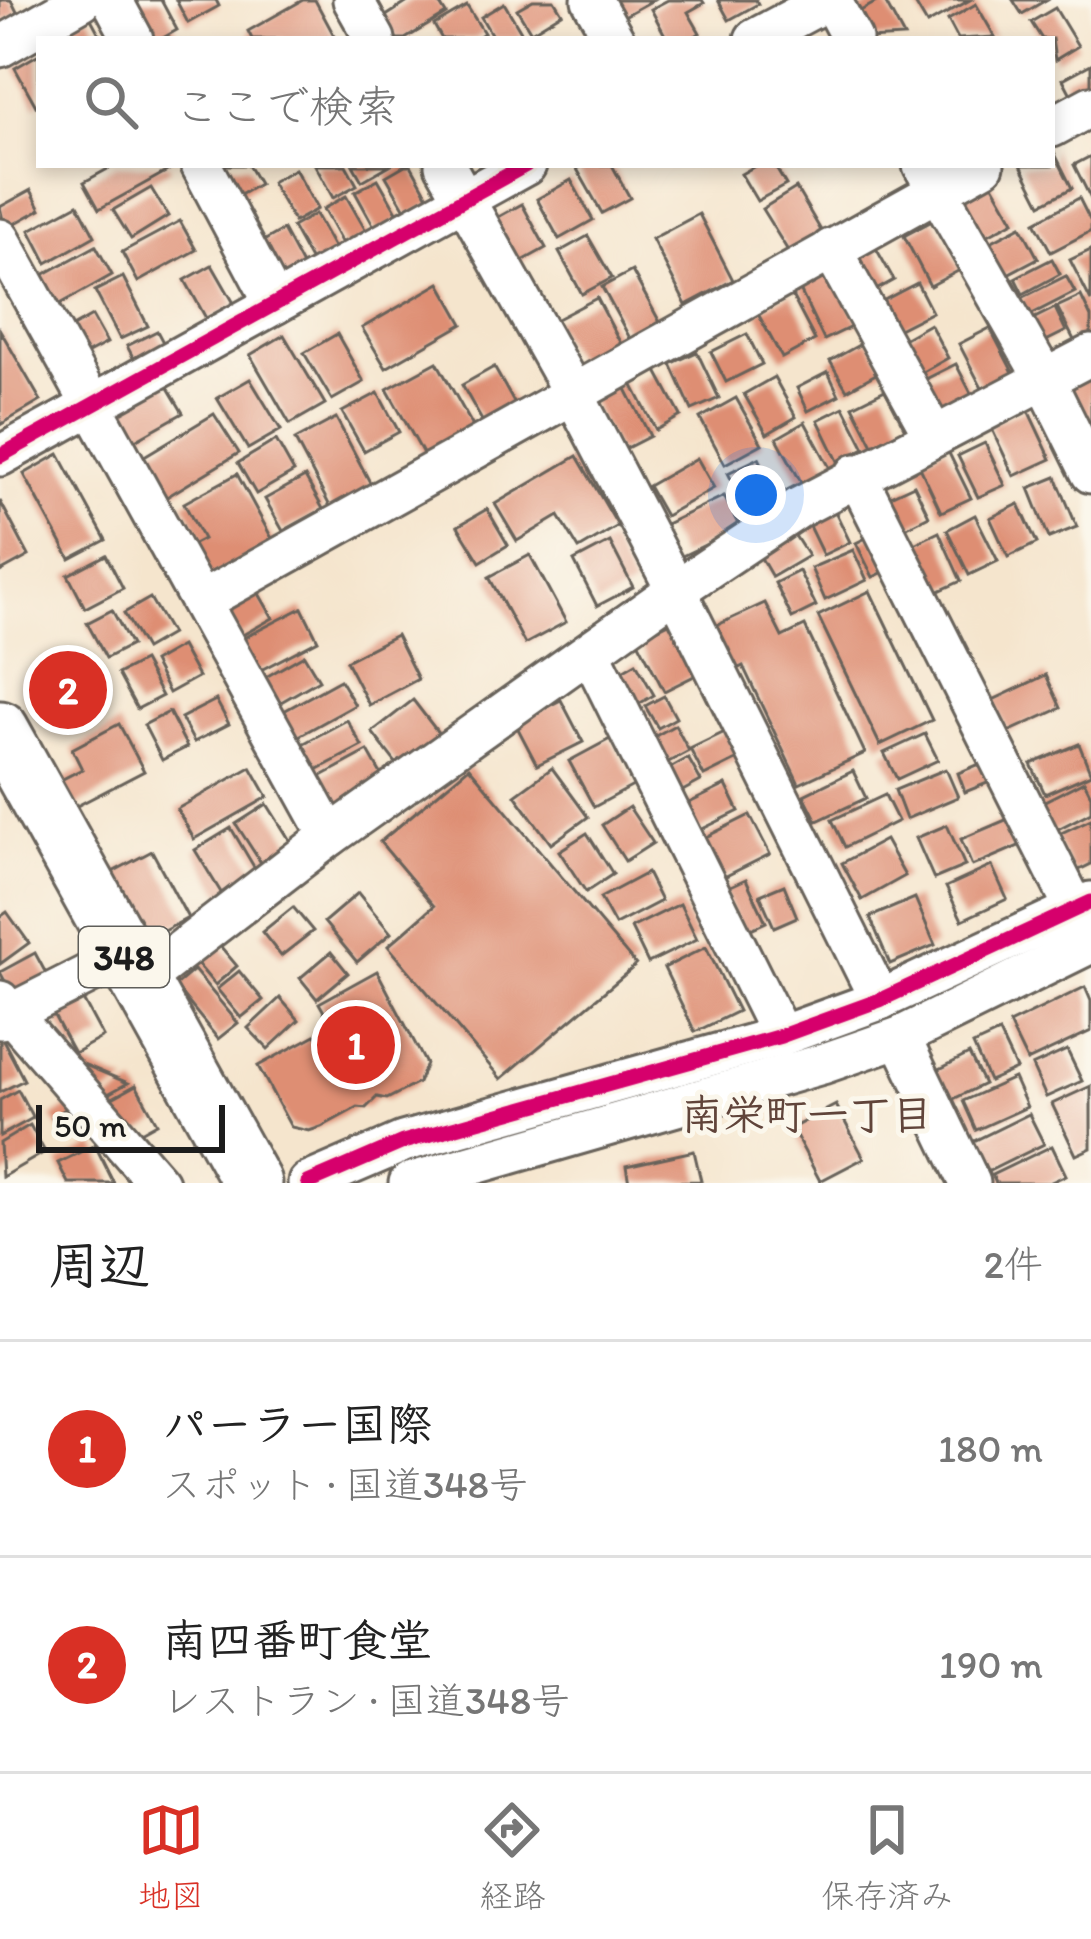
<!DOCTYPE html>
<html lang="ja">
<head>
<meta charset="utf-8">
<style>
  :root { --surface:#fff; --page:#f6f6f6; --text:#222; --muted:#767676; --line:#e0e0e0; --accent:#d93025 }
  body { margin:0; font-family:Itim,"Klee One",sans-serif; background:var(--page); color:var(--text) }
  .scale { position:absolute; left:36px; bottom:30px; width:189px; box-sizing:border-box; padding-left:12px; border:6px solid #1c1c1c; border-top:0; font-size:33px; line-height:42px; white-space:nowrap; color:#1c1c1c; -webkit-text-stroke:9px #fbf7ec; paint-order:stroke }
  .you { position:absolute; left:756px; top:495px; width:42px; height:42px; margin:-30px; border:9px solid #fff; border-radius:50%; background:#1a73e8; box-shadow:0 0 0 18px #1a73e833 }
  .badge { display:grid; place-items:center; width:78px; height:78px; border-radius:50%; background:var(--accent); color:#fff; font-size:39px; font-weight:700 }
  .pin { position:absolute; translate:-50% -50%; border:6px solid #fff; box-shadow:0 3px 12px #0006 }
  .list { margin:0; padding:0; list-style:none }
  h2 { display:flex; justify-content:space-between; align-items:center; height:156px; margin:0; padding:0 48px; font-size:51px }
  h2 small { font-size:39px; font-weight:400; color:var(--muted) }
  .list li { display:grid; grid-template-columns:78px 1fr auto; gap:36px; align-items:center; box-sizing:border-box; height:216px; padding:0 48px; border-top:3px solid var(--line) }
  .list b { display:block; font-size:45px; white-space:nowrap }
  .list p { margin:0; font-size:39px; white-space:nowrap; color:var(--muted) }
  .list em { font-size:39px; font-style:normal; color:var(--muted) }
  .icon { flex:none; width:66px; height:66px; fill:none; stroke:currentColor; stroke-width:2; stroke-linecap:round; stroke-linejoin:round }
  .map { position:relative; flex:none; width:1091px; height:1183px; overflow:hidden }
  .search { position:absolute; background:var(--surface); box-shadow:0 6px 18px #0003; left:36px; right:36px; top:36px; height:132px; display:flex; align-items:center; gap:30px; box-sizing:border-box; padding:0 42px; border-radius:0px; color:var(--muted); font-size:45px }
  .sheet { height:588px; background:var(--surface) }
  nav { display:flex; justify-content:space-around; align-items:center; box-sizing:border-box; height:168px; border-top:3px solid var(--line); background:var(--surface); font-size:33px; color:var(--muted) }
  nav a { display:grid; justify-items:center; gap:6px }
  nav .on { color:var(--accent) }
  .map>svg:first-child { display:block }
  .building { fill:#de8e73 }
  .lines { fill:none; stroke-linecap:round; stroke-linejoin:round }
  .minor-casing { stroke:#68625a; stroke-width:45 }
  .highway-casing { stroke:#68625a; stroke-width:63 }
  .minor { stroke:#fff; stroke-width:39 }
  .highway { stroke:#fff; stroke-width:57 }
  .cycleway-casing { stroke:#fbf7ec; stroke-width:22 }
  .cycleway { stroke:#d6006c; stroke-width:15 }
  .labels { text-anchor:middle; stroke-width:10; stroke-linejoin:round; paint-order:stroke }
  .shield { fill:#fbf7ec; stroke:#5f5e5a; stroke-width:3 }
  .shield-label { font-size:36px; font-weight:bold; fill:#1c1c1c }
  .neighbourhood-label { font-size:42px; font-weight:bold; fill:#60443a; stroke:#fbf7ec }
</style>
</head>
<body>
<div class="map">
<svg width="1091" height="1183" viewBox="0 0 1091 1183">
  <rect width="100%" height="100%" fill="#fbf7ec"/>
  <filter id="ink" filterUnits="userSpaceOnUse"><feTurbulence type="fractalNoise" baseFrequency=".00833" numOctaves="2"/><feDisplacementMap in="SourceGraphic" scale="24" xChannelSelector="R" yChannelSelector="G"/><feConvolveMatrix kernelMatrix="1 2 1 2 8 2 1 2 1" color-interpolation-filters="sRGB"/></filter>
  <filter id="wash" filterUnits="userSpaceOnUse"><feTurbulence type="fractalNoise" baseFrequency=".004" numOctaves="4" result="noise"/><feDisplacementMap in="SourceGraphic" scale="48" xChannelSelector="R" yChannelSelector="G"/><feGaussianBlur stdDeviation="2.7" result="paint"/><feColorMatrix in="noise" values="0 0 0 0 0 0 0 0 0 0 0 0 0 0 0 0 0 1.4 0 .05"/><feComposite in="paint" operator="in"/></filter>
  <g filter="url(#wash)">
    <rect width="100%" height="100%" fill="#f5e5cd"/>
    <g id="blocks">
      <g class="building">
        <polygon points="0,0 11,0 18,14 0,23"/>
        <polygon points="123,0 161,0 177,30 161,39 144,39"/>
        <polygon points="176,0 216,0 219,6 188,23"/>
        <polygon points="303,0 315,0 336,39 252,39 248,31"/>
        <polygon points="411,0 437,0 446,14 405,39 397,39 383,18"/>
        <polygon points="533,0 554,0 562,13 531,32 517,9"/>
        <polygon points="606,0 653,0 617,20"/>
        <polygon points="668,0 702,0 704,3 688,12 700,33 690,39 667,39 651,9"/>
        <polygon points="718,0 756,0 758,4 729,20"/>
        <polygon points="880,0 884,0 904,37 869,39 855,14"/>
        <polygon points="913,0 970,0 927,24"/>
        <polygon points="1013,0 1046,0 1022,14"/>
        <polygon points="504,3 523,35 516,39 494,39 481,17"/>
        <polygon points="976,4 995,37 958,39 948,20"/>
        <polygon points="467,6 484,33 475,39 442,39 434,25"/>
        <polygon points="1055,8 1078,46 1055,60 1052,39 1042,39 1031,22"/>
        <polygon points="89,15 102,39 47,39"/>
        <polygon points="39,54 39,104 36,106 15,68"/>
        <polygon points="1091,64 1091,91 1074,100 1063,79"/>
        <polygon points="1052,148 1072,188 1041,204 1021,165 1052,165"/>
        <polygon points="1091,156 1091,199 1074,165"/>
        <polygon points="115,165 169,165 171,169 99,209 84,182"/>
        <polygon points="220,165 248,165 259,184 230,201"/>
        <polygon points="315,165 346,165 357,185 333,198"/>
        <polygon points="353,165 390,165 362,181"/>
        <polygon points="405,165 411,165 432,203 409,216 386,176"/>
        <polygon points="584,165 612,165 630,198 602,213 577,169"/>
        <polygon points="757,165 774,165 786,185 757,201 741,174"/>
        <polygon points="295,169 317,209 294,222 271,182"/>
        <polygon points="378,179 401,219 377,232 355,192"/>
        <polygon points="571,180 593,220 559,239 537,199"/>
        <polygon points="991,181 1014,221 979,240 957,200"/>
        <polygon points="151,188 168,216 131,239 113,210"/>
        <polygon points="796,188 823,234 790,254 762,209"/>
        <polygon points="31,190 41,209 5,229 0,207"/>
        <polygon points="346,196 369,236 345,249 323,209"/>
        <polygon points="1079,198 1091,222 1091,231 1051,252 1035,222"/>
        <polygon points="78,204 95,236 47,263 30,230"/>
        <polygon points="522,204 546,248 517,264 493,220"/>
        <polygon points="315,214 337,254 314,267 292,227"/>
        <polygon points="699,214 733,280 686,305 652,239"/>
        <polygon points="934,220 960,270 930,286 904,236"/>
        <polygon points="180,221 196,250 138,282 122,252"/>
        <polygon points="1021,226 1038,258 1000,278 983,246"/>
        <polygon points="283,230 305,271 282,284 260,243"/>
        <polygon points="588,236 612,278 582,294 559,252"/>
        <polygon points="873,243 894,280 869,294 848,257"/>
        <polygon points="96,246 112,275 55,307 39,277"/>
        <polygon points="1091,250 1091,301 1070,260"/>
        <polygon points="1052,259 1060,274 1023,294 1015,278"/>
        <polygon points="212,265 235,305 207,320 185,280"/>
        <polygon points="832,269 859,323 824,340 798,286"/>
        <polygon points="632,271 662,326 632,342 602,287"/>
        <polygon points="1066,276 1075,292 1028,316 1020,299"/>
        <polygon points="123,277 148,326 120,339 95,291"/>
        <polygon points="440,283 463,324 386,368 362,328"/>
        <polygon points="917,283 932,312 887,335 873,306"/>
        <polygon points="791,294 815,340 782,358 757,312"/>
        <polygon points="1081,296 1091,317 1091,339 1077,346 1057,307"/>
        <polygon points="597,298 623,348 581,371 553,321"/>
        <polygon points="1055,308 1066,331 1036,346 1025,323"/>
        <polygon points="92,316 107,343 75,360 60,334"/>
        <polygon points="930,324 948,358 916,376 898,342"/>
        <polygon points="990,328 1016,378 985,394 959,344"/>
        <polygon points="0,330 41,401 0,425"/>
        <polygon points="157,331 165,346 135,361 127,346"/>
        <polygon points="337,334 364,382 332,400 304,353"/>
        <polygon points="747,334 762,364 726,382 711,352"/>
        <polygon points="284,335 325,404 290,424 250,355"/>
        <polygon points="868,340 885,369 847,390 830,361"/>
        <polygon points="697,352 719,398 692,410 671,364"/>
        <polygon points="437,362 476,432 426,459 387,389"/>
        <polygon points="956,364 973,397 935,417 918,383"/>
        <polygon points="494,367 517,408 485,426 462,385"/>
        <polygon points="657,371 681,416 656,430 632,384"/>
        <polygon points="828,372 839,395 808,411 797,388"/>
        <polygon points="1091,375 1091,442 1065,387"/>
        <polygon points="774,377 796,417 767,434 744,394"/>
        <polygon points="250,379 281,430 248,449 217,398"/>
        <polygon points="164,381 183,413 128,444 110,412"/>
        <polygon points="622,381 650,436 617,453 589,397"/>
        <polygon points="885,390 905,429 873,445 853,406"/>
        <polygon points="378,393 399,432 364,451 342,412"/>
        <polygon points="736,398 762,444 725,464 700,418"/>
        <polygon points="844,407 865,448 838,461 818,420"/>
        <polygon points="1027,408 1051,459 1014,476 990,425"/>
        <polygon points="214,414 239,453 160,501 136,461"/>
        <polygon points="336,418 374,490 333,512 295,440"/>
        <polygon points="805,422 830,468 802,484 777,438"/>
        <polygon points="276,440 294,472 256,494 238,463"/>
        <polygon points="985,443 1005,485 978,497 958,456"/>
        <polygon points="946,447 971,498 941,512 917,461"/>
        <polygon points="59,454 106,540 70,559 24,474"/>
        <polygon points="577,456 618,526 579,549 559,516 517,541 495,504"/>
        <polygon points="697,458 714,488 665,516 648,486"/>
        <polygon points="759,458 778,496 747,511 728,473"/>
        <polygon points="237,474 275,544 202,583 184,549 203,539 184,503"/>
        <polygon points="305,477 323,509 283,531 265,499"/>
        <polygon points="1056,477 1077,527 1049,538 1029,488"/>
        <polygon points="914,485 929,516 899,531 884,499"/>
        <polygon points="724,496 740,528 680,557 664,525"/>
        <polygon points="0,501 29,556 0,572"/>
        <polygon points="1019,504 1037,543 1008,557 990,518"/>
        <polygon points="833,507 850,542 823,555 806,520"/>
        <polygon points="487,509 508,545 480,562 458,526"/>
        <polygon points="975,515 998,561 969,575 947,530"/>
        <polygon points="792,531 808,556 772,577 757,551"/>
        <polygon points="939,532 961,581 930,595 908,547"/>
        <polygon points="872,535 890,569 873,577 856,543"/>
        <polygon points="610,542 633,587 597,606 574,561"/>
        <polygon points="853,550 867,580 825,600 811,568"/>
        <polygon points="106,555 123,588 85,608 68,575"/>
        <polygon points="530,555 566,622 525,644 489,577"/>
        <polygon points="799,571 816,606 792,618 775,583"/>
        <polygon points="254,585 273,618 239,637 220,604"/>
        <polygon points="870,591 932,720 880,745 818,616"/>
        <polygon points="150,598 171,634 145,649 124,613"/>
        <polygon points="765,603 782,637 805,626 865,753 799,784 743,666 727,674 707,630"/>
        <polygon points="302,608 318,640 253,674 236,642"/>
        <polygon points="112,610 131,645 106,658 87,623"/>
        <polygon points="671,622 698,674 664,691 637,639"/>
        <polygon points="396,635 418,679 369,705 346,661"/>
        <polygon points="181,646 198,677 169,693 153,662"/>
        <polygon points="78,655 103,699 58,725 33,680"/>
        <polygon points="304,655 319,680 274,706 259,681"/>
        <polygon points="143,661 162,696 137,709 118,674"/>
        <polygon points="636,663 654,695 630,709 612,677"/>
        <polygon points="1046,675 1061,708 1008,732 993,700"/>
        <polygon points="340,680 355,705 288,742 273,717"/>
        <polygon points="664,696 676,718 658,728 645,706"/>
        <polygon points="216,700 229,724 194,742 181,718"/>
        <polygon points="413,700 443,739 402,771 372,732"/>
        <polygon points="561,700 583,742 537,765 515,723"/>
        <polygon points="169,712 187,747 162,760 144,725"/>
        <polygon points="347,720 362,746 309,774 295,748"/>
        <polygon points="119,724 144,771 73,808 59,781 82,769 72,749"/>
        <polygon points="675,725 689,751 659,767 645,742"/>
        <polygon points="727,731 740,758 704,776 690,749"/>
        <polygon points="925,734 938,760 897,779 884,753"/>
        <polygon points="610,739 635,785 594,807 569,761"/>
        <polygon points="1079,744 1091,774 1045,794 1031,764"/>
        <polygon points="368,751 386,783 335,810 318,778"/>
        <polygon points="688,758 701,781 675,795 663,772"/>
        <polygon points="982,763 990,782 965,792 958,773"/>
        <polygon points="251,767 268,797 194,839 177,809"/>
        <polygon points="469,767 636,965 501,1079 388,946 434,906 380,842"/>
        <polygon points="552,768 588,817 551,844 515,795"/>
        <polygon points="946,769 958,797 906,819 895,790"/>
        <polygon points="853,771 866,798 817,821 804,795"/>
        <polygon points="1084,781 1091,795 1091,812 1050,833 1037,805"/>
        <polygon points="726,785 739,811 692,834 679,808"/>
        <polygon points="885,795 898,821 845,847 832,820"/>
        <polygon points="267,804 296,850 265,869 236,824"/>
        <polygon points="629,807 653,843 625,861 602,825"/>
        <polygon points="750,815 770,854 714,882 694,843"/>
        <polygon points="1015,816 1026,843 972,866 961,839"/>
        <polygon points="1091,819 1091,864 1073,873 1055,836"/>
        <polygon points="947,825 965,866 934,879 916,838"/>
        <polygon points="231,828 260,877 225,899 195,850"/>
        <polygon points="587,833 613,874 586,892 559,851"/>
        <polygon points="885,840 905,876 862,900 842,863"/>
        <polygon points="152,851 188,918 139,944 103,877"/>
        <polygon points="992,866 1007,899 962,920 946,887"/>
        <polygon points="647,873 661,901 615,925 600,898"/>
        <polygon points="746,879 766,922 742,933 722,890"/>
        <polygon points="784,885 797,917 774,927 760,895"/>
        <polygon points="358,893 391,933 357,962 324,922"/>
        <polygon points="915,898 935,945 890,964 870,917"/>
        <polygon points="680,904 697,939 648,963 631,928"/>
        <polygon points="293,907 313,931 281,956 262,932"/>
        <polygon points="7,912 29,943 0,964 0,917"/>
        <polygon points="216,941 237,966 215,985 194,960"/>
        <polygon points="706,947 738,1011 695,1032 664,968"/>
        <polygon points="331,952 348,973 317,999 300,978"/>
        <polygon points="35,953 49,979 14,998 0,972"/>
        <polygon points="194,970 238,1023 218,1039 175,986"/>
        <polygon points="239,971 263,1000 241,1018 217,989"/>
        <polygon points="377,971 426,1064 418,1083 387,1099 377,1097 366,1108 358,1107 321,1127 309,1131 291,1127 258,1066 332,1026 319,1003"/>
        <polygon points="1085,987 1091,1001 1091,1031 1027,1061 1009,1024"/>
        <polygon points="81,996 103,1037 74,1053 52,1012"/>
        <polygon points="280,998 299,1020 268,1049 248,1028"/>
        <polygon points="999,1033 1016,1069 989,1081 973,1045"/>
        <polygon points="0,1034 24,1080 0,1092"/>
        <polygon points="1067,1050 1082,1081 1046,1097 1032,1066"/>
        <polygon points="969,1054 984,1084 943,1104 928,1075"/>
        <polygon points="71,1059 128,1083 95,1101"/>
        <polygon points="1014,1078 1027,1107 976,1130 963,1101"/>
        <polygon points="136,1085 157,1123 128,1139 107,1101"/>
        <polygon points="1091,1086 1091,1148 1076,1155 1052,1104"/>
        <polygon points="18,1090 33,1118 0,1136 0,1100"/>
        <polygon points="77,1102 87,1120 62,1134 52,1117"/>
        <polygon points="836,1105 864,1158 820,1181 792,1128"/>
        <polygon points="1029,1114 1044,1144 981,1175 966,1145"/>
        <polygon points="30,1125 45,1152 2,1177 0,1143"/>
        <polygon points="95,1145 114,1183 68,1183 58,1163"/>
        <polygon points="1052,1146 1066,1175 1049,1183 996,1183 992,1175"/>
        <polygon points="694,1151 701,1181 629,1183 626,1166"/>
      </g>
    </g>
  </g>
  <g filter="url(#ink)">
    <use href="#blocks" fill-opacity="0" stroke="#68625a" stroke-width="3"/>
    <g class="lines">
      <g class="minor-casing">
        <g id="minor">
          <polyline points="112,0 133,39"/>
          <polyline points="353,0 375,39"/>
          <polyline points="592,0 614,39"/>
          <polyline points="831,0 852,39"/>
          <polyline points="755,39 828,0"/>
          <polyline points="0,47 82,0"/>
          <polyline points="1052,127 1091,106"/>
          <polyline points="201,165 275,304"/>
          <polyline points="445,165 572,391 676,590 880,1000"/>
          <polyline points="923,165 1044,378 1091,473"/>
          <polyline points="0,239 330,836"/>
          <polyline points="831,249 933,434"/>
          <polyline points="0,456 526,165"/>
          <polyline points="856,474 1075,909"/>
          <polyline points="202,601 984,165"/>
          <polyline points="590,652 781,1036"/>
          <polyline points="139,983 330,836 676,590 800,507 1091,355"/>
          <polyline points="0,1001 158,1183"/>
          <polyline points="0,1019 105,966"/>
          <polyline points="900,1037 970,1183"/>
          <polyline points="308,1183 403,1142 781,1036 880,1000 1091,902"/>
          <polyline points="409,1183 822,1064 900,1037 1091,943"/>
        </g>
      </g>
      <g class="highway-casing">
        <polyline id="highway" points="0,730 252,1183"/>
      </g>
      <use href="#minor" class="minor"/>
      <use href="#highway" class="highway"/>
      <g class="cycleway-casing">
        <g id="cycleway">
          <polyline points="0,456 526,165"/>
          <polyline points="308,1183 403,1142 781,1036 880,1000 1091,902"/>
        </g>
      </g>
      <use href="#cycleway" class="cycleway"/>
    </g>
  </g>
  <g class="labels">
    <rect class="shield" x="79" y="927" width="90" height="60" rx="9"/>
    <g class="shield-label">
      <text x="124" y="970">348</text>
    </g>
    <g class="neighbourhood-label">
      <text x="807" y="1129">南栄町一丁目</text>
    </g>
  </g>
</svg>
<div class="scale">50 m</div>
<div class="you"></div>
<div class="pin badge" style="left:356px;top:1045px">1</div>
<div class="pin badge" style="left:68px;top:690px">2</div>
<div class="search"><svg class="icon" aria-label="search" viewBox="0 0 24 24"><circle cx="10" cy="10" r="6"/><path d="M15 15l6 6"/></svg>ここで検索</div>
</div>
<section class="sheet">
<h2>周辺<small>2件</small></h2>
<ul class="list">
<li><span class="badge">1</span><div><b>パーラー国際</b><p>スポット · 国道348号</p></div><em>180 m</em></li>
<li><span class="badge">2</span><div><b>南四番町食堂</b><p>レストラン · 国道348号</p></div><em>190 m</em></li>
</ul>
</section>
<nav>
<a class="on"><svg class="icon" aria-label="map" viewBox="0 0 24 24"><path d="M3 6l6-2 6 2 6-2v14l-6 2-6-2-6 2zM9 4v14M15 6v14"/></svg>地図</a>
<a><svg class="icon" aria-label="directions" viewBox="0 0 24 24"><path d="M12 3l9 9-9 9-9-9zM9 14v-3h6M13 9l2 2-2 2"/></svg>経路</a>
<a><svg class="icon" aria-label="saved" viewBox="0 0 24 24"><path d="M7 4h10v16l-5-4-5 4z"/></svg>保存済み</a>
</nav>
</body>
</html>
